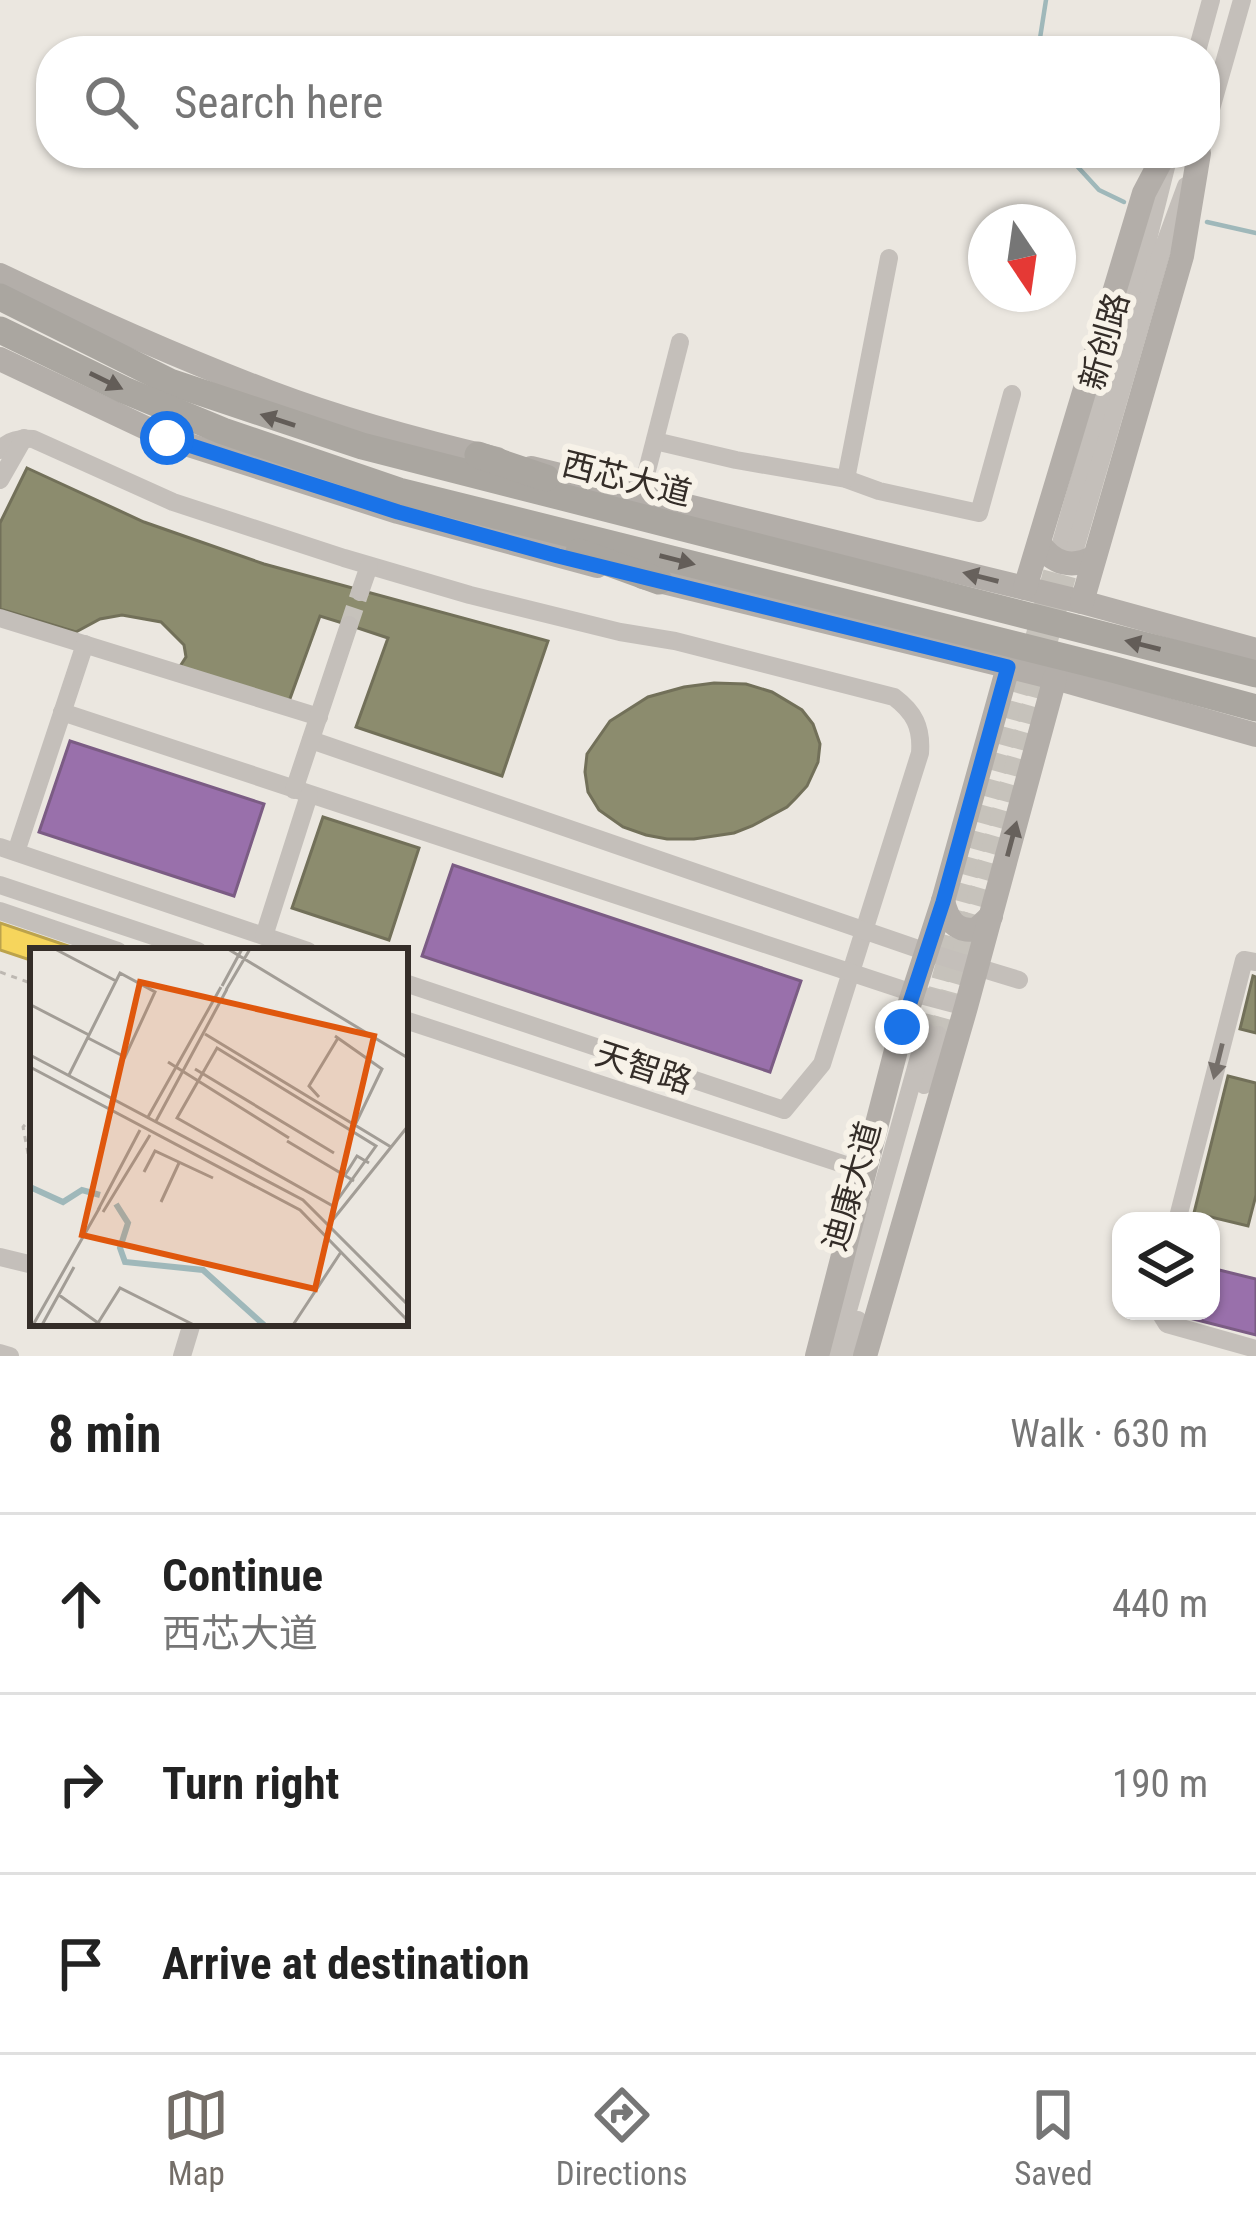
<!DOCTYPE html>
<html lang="en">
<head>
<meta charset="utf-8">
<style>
  :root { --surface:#fff; --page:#f2f2f2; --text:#222; --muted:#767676; --line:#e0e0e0; --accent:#746e68 }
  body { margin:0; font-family:"Roboto Condensed","Noto Sans SC",sans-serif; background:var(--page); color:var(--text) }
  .controls { position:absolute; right:36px; bottom:36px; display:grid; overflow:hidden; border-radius:24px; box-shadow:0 3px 9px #0004 }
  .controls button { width:108px; height:108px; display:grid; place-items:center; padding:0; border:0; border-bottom:3px solid var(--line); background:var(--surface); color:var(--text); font:60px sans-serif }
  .compass { position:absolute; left:968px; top:204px; width:108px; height:108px; border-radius:50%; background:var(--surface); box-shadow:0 3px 9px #0004; rotate:167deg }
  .stop { position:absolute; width:36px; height:36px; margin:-27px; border:9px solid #1a73e8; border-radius:50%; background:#fff }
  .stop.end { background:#1a73e8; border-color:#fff; box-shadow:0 3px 12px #0008 }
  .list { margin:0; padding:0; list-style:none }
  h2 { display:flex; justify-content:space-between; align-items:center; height:156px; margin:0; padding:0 48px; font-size:51px }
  h2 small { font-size:39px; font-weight:400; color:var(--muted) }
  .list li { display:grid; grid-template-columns:78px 1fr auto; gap:36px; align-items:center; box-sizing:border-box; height:180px; padding:0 48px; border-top:3px solid var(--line) }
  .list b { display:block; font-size:45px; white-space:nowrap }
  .list p { margin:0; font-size:39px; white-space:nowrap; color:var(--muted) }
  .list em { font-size:39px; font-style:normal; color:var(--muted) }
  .icon { flex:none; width:66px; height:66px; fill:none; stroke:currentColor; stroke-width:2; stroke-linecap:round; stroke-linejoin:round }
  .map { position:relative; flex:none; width:1256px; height:1356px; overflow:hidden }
  .search { position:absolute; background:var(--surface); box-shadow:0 3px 9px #0004; left:36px; right:36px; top:36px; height:132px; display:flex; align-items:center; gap:30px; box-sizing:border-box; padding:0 42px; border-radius:48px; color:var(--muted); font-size:45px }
  .sheet { height:696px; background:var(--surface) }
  nav { display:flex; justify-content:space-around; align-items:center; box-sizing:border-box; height:168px; border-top:3px solid var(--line); background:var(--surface); font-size:33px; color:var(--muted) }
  nav a { display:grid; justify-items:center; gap:6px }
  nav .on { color:var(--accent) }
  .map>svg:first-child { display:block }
  .homes { fill:#f6d55c; stroke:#bca34c; stroke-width:3 }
  .offices { fill:#9970ab; stroke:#7b5c84; stroke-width:3 }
  .industry { fill:#8c8c6e; stroke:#727059; stroke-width:3 }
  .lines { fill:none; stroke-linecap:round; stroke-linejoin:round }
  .stream { stroke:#9fb8ba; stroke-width:4.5 }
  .minor-tunnel { stroke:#c6c2bb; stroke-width:18; stroke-dasharray:18 9; stroke-linecap:butt }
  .path { stroke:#bdb8b2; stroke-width:3; stroke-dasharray:6 6; stroke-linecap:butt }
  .minor { stroke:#c4bfba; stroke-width:18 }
  .major { stroke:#b3aea9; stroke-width:24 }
  .highway { stroke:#aaa6a0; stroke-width:27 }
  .oneway { fill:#635d58 }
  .oneway2 { fill:#67615c }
  .oneway3 { fill:#756f6a }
  .route { stroke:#1a73e8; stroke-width:15 }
  .labels { text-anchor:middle; stroke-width:12; stroke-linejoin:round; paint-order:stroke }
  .street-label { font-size:33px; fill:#342d28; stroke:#f7f2e8 }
  .inset-river { fill:none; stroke:#9fb8ba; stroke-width:6 }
  .inset-road { fill:none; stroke:#a29d96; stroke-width:3 }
  .view { fill:#df570d; fill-opacity:0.15; stroke:#df570d; stroke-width:6 }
  .inset-edge { fill:none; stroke:#342d28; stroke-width:6 }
</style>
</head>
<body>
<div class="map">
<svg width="1256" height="1356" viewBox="0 0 1256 1356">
  <rect width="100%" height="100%" fill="#ebe7e0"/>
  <polygon class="homes" points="0,923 83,951 33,951 33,961 0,950"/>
  <g class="offices">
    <polygon points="70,741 264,804 234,896 39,832"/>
    <polygon points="453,865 801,981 770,1072 422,956"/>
    <polygon points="1211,1268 1256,1279 1256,1335 1170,1313 1170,1311 1211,1311"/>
  </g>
  <g class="industry">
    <polygon points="27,468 144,522 264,564 548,641 502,776 356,727 388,638 349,625 320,616 288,704 179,668 186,657 184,645 161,622 122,615 100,619 76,632 0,609 0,523"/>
    <polygon points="714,683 746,684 772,692 802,710 813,724 820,744 818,762 807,786 796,798 787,807 752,826 734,833 694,839 667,839 646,835 623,827 599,810 588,792 585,772 587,754 610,721 648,697 684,687"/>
    <polygon points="323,817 419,848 389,940 292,908"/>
    <polygon points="1253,976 1256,977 1256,1033 1240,1029"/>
    <polygon points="1228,1076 1256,1083 1256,1195 1248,1226 1194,1213"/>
  </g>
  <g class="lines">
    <g class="stream">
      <polyline points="1038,51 1046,0"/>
      <polyline points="1065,153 1099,190 1124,202"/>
      <polyline points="1207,222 1256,233"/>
    </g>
    <g class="minor-tunnel">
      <polyline points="349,625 360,592"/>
      <polyline points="926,1032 1059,547"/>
      <polyline points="938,1035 1073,555"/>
    </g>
    <g class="path">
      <polyline points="0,972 33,984"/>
      <polyline points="33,1116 23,1127 33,1179"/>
    </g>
    <g class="minor">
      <polyline points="1197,51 1211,0"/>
      <polyline points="1205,130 1242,0"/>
      <polyline points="655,441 736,460 846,479 879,491 979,513 1012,394"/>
      <path d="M 0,450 C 8,440 20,438 33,439 L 173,502 L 344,558 L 470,595 L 620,632 L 675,641 L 894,697 C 914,712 922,727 920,753 L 822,1064 L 784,1110 L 405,983"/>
      <polyline points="846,479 889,258"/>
      <polyline points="0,480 24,438"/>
      <polyline points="641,494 680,342"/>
      <polyline points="1061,543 1145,251 1167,163"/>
      <polyline points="1075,549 1161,254 1186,186"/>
      <polyline points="360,592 369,566"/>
      <polyline points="0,618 319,717"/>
      <polyline points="62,712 913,993 966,1007"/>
      <polyline points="311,740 927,952 1019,980"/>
      <polyline points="294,790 349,625"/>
      <polyline points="0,847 308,951"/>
      <polyline points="16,852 85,644"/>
      <polyline points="0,885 198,951"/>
      <polyline points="0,911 118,951"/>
      <polyline points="264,936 309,795"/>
      <polyline points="405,1020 864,1171"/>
      <polyline points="924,1085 938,1035"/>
      <polyline points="1177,1221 1244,960 1256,962"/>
      <polyline points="0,1257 33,1265"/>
      <polyline points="1159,1311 1167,1324 1256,1349"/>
      <polyline points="0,1353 10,1356"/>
      <polyline points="182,1356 192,1323"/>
      <polyline points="832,1356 842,1332 926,1032"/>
      <polyline points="849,1356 858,1320"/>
    </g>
    <g class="major">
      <path d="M 0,275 C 88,317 177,357 269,392 C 343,420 420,441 497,459"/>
      <polyline points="0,359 167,438 398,512 597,566"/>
      <polyline points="531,468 1082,602 1256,650"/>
      <path d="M 1039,543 C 1053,564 1072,569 1094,557"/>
      <polyline points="643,577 1055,678 1256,735"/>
      <polyline points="1025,588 1144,193 1165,153"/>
      <polyline points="1082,602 1182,256 1199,153"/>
      <path d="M 943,901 C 948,921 955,931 976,930 L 991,916"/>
      <polyline points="817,1356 902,1027 943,901 1008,667"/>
      <polyline points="865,1356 966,1007 1055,678"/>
    </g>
    <g class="highway">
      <polyline points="0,297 170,382 362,446 1256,674"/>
      <polyline points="0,330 124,390 223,431 399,491 1112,669 1256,708"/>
      <polyline points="478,455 546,478"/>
      <polyline points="579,552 659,581"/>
    </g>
  </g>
  <defs><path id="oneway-solid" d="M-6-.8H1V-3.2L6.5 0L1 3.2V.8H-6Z" transform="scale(3)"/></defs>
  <g class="oneway">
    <use href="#oneway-solid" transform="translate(106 381) rotate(26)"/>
    <use href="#oneway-solid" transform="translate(278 420) rotate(-162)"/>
    <use href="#oneway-solid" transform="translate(677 560) rotate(14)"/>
    <use href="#oneway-solid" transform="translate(1143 645) rotate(-166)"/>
  </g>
  <g class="oneway2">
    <use href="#oneway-solid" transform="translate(981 577) rotate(-166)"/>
    <use href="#oneway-solid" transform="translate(1012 839) rotate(-75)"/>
  </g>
  <use class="oneway3" href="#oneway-solid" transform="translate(1218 1061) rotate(104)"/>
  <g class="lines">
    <polyline class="route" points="167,438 398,512 558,556 1008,667 943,902 902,1027"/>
  </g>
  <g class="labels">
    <g class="street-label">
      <text transform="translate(1104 341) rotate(-74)" y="12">新创路</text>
      <text transform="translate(627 478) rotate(14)" y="12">西芯大道</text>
      <text transform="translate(644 1067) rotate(18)" y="12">天智路</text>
      <text transform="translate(851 1186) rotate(-74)" y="12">迪康大道</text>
    </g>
  </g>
  <g transform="translate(30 948)">
    <rect width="378" height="378" fill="#ebe7e0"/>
    <path class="inset-river" d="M 0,239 L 33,254 L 52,242 L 70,247M 86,256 L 98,275 L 90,300 L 95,314 L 173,322 L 234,377"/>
    <path class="inset-road" d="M 25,1 L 86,33M 198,1 L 378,110M 192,38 L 212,1M 196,42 L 220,1M 1,57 L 59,87M 175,86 L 361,199M 305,88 L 352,121 L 325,177M 187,100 L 346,198 L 303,258 L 147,170 ZM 0,107 L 273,252 L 378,357M 138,114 L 259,190M 0,119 L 270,262 L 378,373M 165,121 L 304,205M 39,127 L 90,25 L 125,44 L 95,109 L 58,90M 289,149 L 279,138 L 308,90M 118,169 L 191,39M 126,173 L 197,41M 257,193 L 324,233M 114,224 L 125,203 L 183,230M 315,227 L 327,208 L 339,215M 131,254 L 149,215M 68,262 L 110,182M 73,264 L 120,187M 301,274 L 378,178M 29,347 L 71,377M 68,375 L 90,340 L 164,377M 3,377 L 70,259M 12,377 L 44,319M 263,377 L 311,304"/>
    <path class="view" d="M 110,34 L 344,88 L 285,341 L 52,287 Z"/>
    <rect width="378" height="378" class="inset-edge"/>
  </g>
</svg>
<div class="controls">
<button><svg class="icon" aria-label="layers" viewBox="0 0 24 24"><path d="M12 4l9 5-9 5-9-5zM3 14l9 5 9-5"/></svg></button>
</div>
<svg class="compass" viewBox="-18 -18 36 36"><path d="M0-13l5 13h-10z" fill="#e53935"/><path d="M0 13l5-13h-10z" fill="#767676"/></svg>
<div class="stop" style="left:167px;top:438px"></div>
<div class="stop end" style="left:902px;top:1027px"></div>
<div class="search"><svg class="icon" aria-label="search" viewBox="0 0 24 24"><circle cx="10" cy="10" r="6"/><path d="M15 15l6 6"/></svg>Search here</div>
</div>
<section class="sheet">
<h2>8 min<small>Walk · 630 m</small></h2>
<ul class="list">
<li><svg class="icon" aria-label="ahead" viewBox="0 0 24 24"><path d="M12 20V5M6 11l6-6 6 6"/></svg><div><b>Continue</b><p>西芯大道</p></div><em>440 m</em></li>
<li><svg class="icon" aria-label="right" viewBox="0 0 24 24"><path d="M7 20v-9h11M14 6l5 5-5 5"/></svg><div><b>Turn right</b></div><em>190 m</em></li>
<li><svg class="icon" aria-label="arrive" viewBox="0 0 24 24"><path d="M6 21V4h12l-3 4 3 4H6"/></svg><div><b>Arrive at destination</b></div></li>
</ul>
</section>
<nav>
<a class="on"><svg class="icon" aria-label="map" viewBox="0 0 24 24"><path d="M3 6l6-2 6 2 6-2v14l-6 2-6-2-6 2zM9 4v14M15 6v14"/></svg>Map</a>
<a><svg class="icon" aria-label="directions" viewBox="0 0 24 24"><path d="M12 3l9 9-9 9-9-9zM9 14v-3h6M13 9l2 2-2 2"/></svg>Directions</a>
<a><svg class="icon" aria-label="saved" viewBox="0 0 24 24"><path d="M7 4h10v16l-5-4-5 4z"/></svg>Saved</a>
</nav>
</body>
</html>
